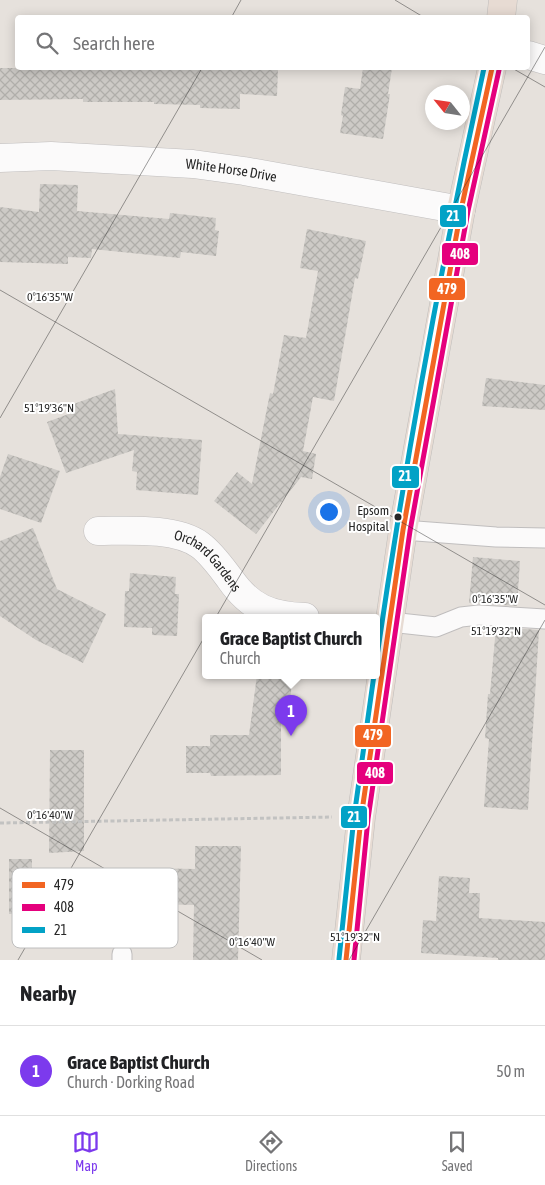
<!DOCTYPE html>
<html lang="en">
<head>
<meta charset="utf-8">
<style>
  :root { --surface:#fff; --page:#f2f2f2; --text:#202124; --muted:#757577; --line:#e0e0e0; --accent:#7c3aed }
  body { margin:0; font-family:"Asap Condensed",sans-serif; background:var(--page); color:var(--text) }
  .compass { position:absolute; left:425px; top:85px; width:45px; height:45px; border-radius:50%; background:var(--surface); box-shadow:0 2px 12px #0003; rotate:300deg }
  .you { position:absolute; left:328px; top:511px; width:18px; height:18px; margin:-12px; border:4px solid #fff; border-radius:50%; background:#1a73e8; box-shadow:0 0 0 8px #1a73e833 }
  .badge { display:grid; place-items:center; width:32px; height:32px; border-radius:50%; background:var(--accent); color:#fff; font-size:16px; font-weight:700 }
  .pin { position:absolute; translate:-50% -41px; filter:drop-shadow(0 1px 2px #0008) }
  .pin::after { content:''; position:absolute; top:26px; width:18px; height:15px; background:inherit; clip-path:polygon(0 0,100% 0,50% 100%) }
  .popup { position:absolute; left:202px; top:614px; width:178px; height:65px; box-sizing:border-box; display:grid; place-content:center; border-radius:5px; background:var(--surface); filter:drop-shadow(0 1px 4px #0005); font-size:16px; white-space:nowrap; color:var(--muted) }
  .popup b { font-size:19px; color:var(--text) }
  .popup::after { content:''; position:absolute; left:50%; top:100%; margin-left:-10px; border:10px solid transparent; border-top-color:var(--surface) }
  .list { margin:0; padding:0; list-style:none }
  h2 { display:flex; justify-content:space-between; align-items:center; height:65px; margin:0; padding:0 20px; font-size:21px }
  h2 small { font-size:16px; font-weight:400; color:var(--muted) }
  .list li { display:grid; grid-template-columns:32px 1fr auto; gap:15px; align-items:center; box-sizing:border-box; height:90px; padding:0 20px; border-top:1px solid var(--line) }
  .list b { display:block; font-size:19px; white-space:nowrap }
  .list p { margin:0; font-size:16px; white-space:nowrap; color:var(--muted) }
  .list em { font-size:16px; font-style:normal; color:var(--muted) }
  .icon { flex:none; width:28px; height:28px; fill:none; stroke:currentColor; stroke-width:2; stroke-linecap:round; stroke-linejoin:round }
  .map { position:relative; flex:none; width:545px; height:960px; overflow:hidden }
  .search { position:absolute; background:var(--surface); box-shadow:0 2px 12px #0003; left:15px; right:15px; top:15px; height:55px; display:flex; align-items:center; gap:12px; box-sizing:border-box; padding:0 18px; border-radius:5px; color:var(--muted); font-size:19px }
  .sheet { height:155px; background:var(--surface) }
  nav { display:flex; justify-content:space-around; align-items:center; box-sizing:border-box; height:70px; border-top:1px solid var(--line); background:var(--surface); font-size:14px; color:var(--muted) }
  nav a { display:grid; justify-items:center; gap:2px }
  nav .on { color:var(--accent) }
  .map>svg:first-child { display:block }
  .building { fill:url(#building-cross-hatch) }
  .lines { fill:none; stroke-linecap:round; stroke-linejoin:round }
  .lane-casing { stroke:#c0bebe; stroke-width:21 }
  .street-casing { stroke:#c0bebe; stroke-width:29 }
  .highway-casing { stroke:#bfbdbb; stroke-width:29 }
  .path { stroke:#c2c2c1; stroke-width:3; stroke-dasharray:4 2.5; stroke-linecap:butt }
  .lane { stroke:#fbfafa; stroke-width:19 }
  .street { stroke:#fbfafa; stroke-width:28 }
  .highway { stroke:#e7dbd3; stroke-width:28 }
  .bus-1-casing { stroke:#fff; stroke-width:9 }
  .bus-2-casing { stroke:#fff; stroke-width:9 }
  .bus-3-casing { stroke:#fff; stroke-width:9 }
  .bus-1 { stroke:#f26522; stroke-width:5 }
  .bus-2 { stroke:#e5007d; stroke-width:5 }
  .bus-3 { stroke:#02a2c6; stroke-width:5 }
  .ticks { fill:none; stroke:#272727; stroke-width:1; stroke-opacity:0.45 }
  .bus-dot { fill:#272727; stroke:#fff; stroke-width:2 }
  .labels { text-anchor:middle; stroke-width:4; stroke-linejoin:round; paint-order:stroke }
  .bus-label { font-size:13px; fill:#272727; stroke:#fff; text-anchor:end }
  .street-label { font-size:14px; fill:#272727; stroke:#fff }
  .key { fill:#fff; stroke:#bebebe; stroke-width:1 }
  .key-label { font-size:14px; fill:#272727 }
  .ticks-label { font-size:12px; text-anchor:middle; fill:#272727; stroke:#fff; stroke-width:4; stroke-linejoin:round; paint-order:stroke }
  .line-badge { stroke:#fff; stroke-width:2 }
  .badge-label { font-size:14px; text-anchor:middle; font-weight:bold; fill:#fff }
</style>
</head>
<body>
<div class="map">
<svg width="545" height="960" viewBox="0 0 545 960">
  <defs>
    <pattern id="building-cross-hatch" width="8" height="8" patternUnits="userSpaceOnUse" patternTransform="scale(1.25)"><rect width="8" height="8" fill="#cdcac6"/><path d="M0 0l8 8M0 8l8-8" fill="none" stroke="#b0aeaa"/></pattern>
  </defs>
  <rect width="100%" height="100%" fill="#e6e1dc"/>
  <g class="building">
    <polygon points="0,68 278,68 277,96 240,94 240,109 200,108 200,105 154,104 154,102 83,102 83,99 0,100"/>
    <polygon points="363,68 392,68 388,94 390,94 383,139 340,133 343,116 341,115 345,87 360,89"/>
    <polygon points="40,184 78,185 77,211 169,219 170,213 216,218 215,230 219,231 216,256 181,252 180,258 92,249 91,258 68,257 68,264 0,262 0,207 39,212"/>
    <polygon points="307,229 366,241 358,279 355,278 334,401 313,397 303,451 316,454 312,479 301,477 256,534 214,501 237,472 252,484 270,393 273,394 284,335 306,338 318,271 300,268"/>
    <polygon points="486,378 545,385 545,410 482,406"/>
    <polygon points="115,389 118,434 202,440 198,495 136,490 137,472 132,471 134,450 66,473 47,422 74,412 71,405"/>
    <polygon points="8,454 60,471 41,523 0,509 0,477"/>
    <polygon points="33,528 57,589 106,614 83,663 36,640 0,616 0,541"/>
    <polygon points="473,557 520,561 517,606 469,603"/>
    <polygon points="130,573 176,577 175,594 179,594 177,636 152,635 152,628 124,627 125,591 129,591"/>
    <polygon points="496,627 539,630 528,810 484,807 489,739 485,738 488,694 490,694"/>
    <polygon points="257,675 293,675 288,717 281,716 281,775 211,776 210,773 186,773 186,746 210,746 210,735 249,735"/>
    <polygon points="50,750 84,750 84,851 49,853"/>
    <polygon points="195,846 241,846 238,960 193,960 194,905 142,904 143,868 195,869"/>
    <rect x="9" y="859" width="23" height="55"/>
    <polygon points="439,876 470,878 469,893 480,893 479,918 545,922 545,960 498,960 498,958 421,953 423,920 436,921"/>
  </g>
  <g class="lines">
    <g class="lane-casing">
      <g id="lane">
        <polyline points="403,530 496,537 545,538"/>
        <polyline points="390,622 436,627 461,617 479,615 545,619"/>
        <polyline points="122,960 122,954"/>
      </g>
    </g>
    <g class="street-casing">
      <g id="street">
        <polyline points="528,55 545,60"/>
        <path id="s1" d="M 0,158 L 51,156 L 193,164 L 244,171 L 461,210"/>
        <path id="s2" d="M 98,531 C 127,531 175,527 200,545 C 212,554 221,567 230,579 C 250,608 271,616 305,617"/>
      </g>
    </g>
    <g class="highway-casing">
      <g id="highway">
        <polyline points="501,18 503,0"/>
        <polyline points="346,960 361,818 403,530 461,210 492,68"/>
      </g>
    </g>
    <polyline class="path" points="0,823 332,817"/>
    <use href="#lane" class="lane"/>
    <use href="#street" class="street"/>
    <use href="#highway" class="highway"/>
    <g class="bus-1-casing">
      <polyline id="bus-1" points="346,960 361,818 403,530 461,210 492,68"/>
    </g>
    <g class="bus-2-casing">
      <polyline id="bus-2" points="354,960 368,819 410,531 468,211 499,70"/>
    </g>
    <g class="bus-3-casing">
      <g id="bus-3">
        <path d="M 376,663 C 405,463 441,265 484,68"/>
        <polyline points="339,959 354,817 374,675"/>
      </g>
    </g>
    <use href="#bus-1" class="bus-1"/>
    <use href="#bus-2" class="bus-2"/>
    <use href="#bus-3" class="bus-3"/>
  </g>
  <path class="ticks" d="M 395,0 L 425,18M 231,18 L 241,0M 512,68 L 545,87M 0,290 L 545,605M 0,418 L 202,68M 0,808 L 262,960M 18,960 L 545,47M 349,960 L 545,620"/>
  <circle class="bus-dot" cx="398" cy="517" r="4.5"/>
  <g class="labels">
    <g class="bus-label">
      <text x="389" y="515">Epsom<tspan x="389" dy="16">Hospital</tspan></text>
    </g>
    <g class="street-label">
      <text dy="5" stroke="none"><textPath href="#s1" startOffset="232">White Horse Drive</textPath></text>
      <text dy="5" stroke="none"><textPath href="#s2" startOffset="120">Orchard Gardens</textPath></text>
    </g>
  </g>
  <rect x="12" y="868" width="166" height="80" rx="8" class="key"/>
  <rect x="22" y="882" width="23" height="6" fill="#f26522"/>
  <rect x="22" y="904" width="23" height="7" fill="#e5007d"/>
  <rect x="22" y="927" width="23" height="6" fill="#02a2c6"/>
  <g class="key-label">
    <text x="54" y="890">479</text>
    <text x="54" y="912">408</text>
    <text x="54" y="935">21</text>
  </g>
  <g class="ticks-label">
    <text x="50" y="301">0°16'35"W</text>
    <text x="49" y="412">51°19'36"N</text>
    <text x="495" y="603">0°16'35"W</text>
    <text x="496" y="635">51°19'32"N</text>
    <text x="50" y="819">0°16'40"W</text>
    <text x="355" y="941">51°19'32"N</text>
    <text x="252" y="946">0°16'40"W</text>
  </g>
  <g class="line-badge">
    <rect x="439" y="204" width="28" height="24" rx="5" fill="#02a2c6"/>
    <rect x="441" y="242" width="38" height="24" rx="5" fill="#e5007d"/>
    <rect x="428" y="277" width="38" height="24" rx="5" fill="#f26522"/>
    <rect x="391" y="465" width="29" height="24" rx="5" fill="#02a2c6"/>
    <rect x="354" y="724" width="38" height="24" rx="5" fill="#f26522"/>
    <rect x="356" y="761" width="38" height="24" rx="5" fill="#e5007d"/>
    <rect x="340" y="805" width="28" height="24" rx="5" fill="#02a2c6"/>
  </g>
  <g class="badge-label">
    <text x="453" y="221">21</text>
    <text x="460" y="259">408</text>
    <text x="447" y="294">479</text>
    <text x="405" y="481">21</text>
    <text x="373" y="740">479</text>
    <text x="375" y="778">408</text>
    <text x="354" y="822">21</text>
  </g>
</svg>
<svg class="compass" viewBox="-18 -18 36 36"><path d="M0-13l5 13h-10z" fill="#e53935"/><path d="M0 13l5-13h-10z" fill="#757577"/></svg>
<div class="you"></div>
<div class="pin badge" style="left:291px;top:736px">1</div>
<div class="popup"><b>Grace Baptist Church</b>Church</div>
<div class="search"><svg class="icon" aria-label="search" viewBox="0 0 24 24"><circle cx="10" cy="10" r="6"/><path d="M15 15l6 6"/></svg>Search here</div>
</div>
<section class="sheet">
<h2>Nearby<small></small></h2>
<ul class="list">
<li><span class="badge">1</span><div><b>Grace Baptist Church</b><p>Church · Dorking Road</p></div><em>50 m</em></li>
</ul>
</section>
<nav>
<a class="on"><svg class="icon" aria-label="map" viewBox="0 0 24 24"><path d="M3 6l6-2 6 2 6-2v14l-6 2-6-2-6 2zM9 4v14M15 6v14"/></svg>Map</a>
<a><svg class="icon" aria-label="directions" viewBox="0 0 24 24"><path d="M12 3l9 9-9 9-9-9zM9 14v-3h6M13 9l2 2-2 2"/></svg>Directions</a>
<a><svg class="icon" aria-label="saved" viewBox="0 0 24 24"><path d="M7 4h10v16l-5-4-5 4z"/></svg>Saved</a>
</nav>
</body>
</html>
